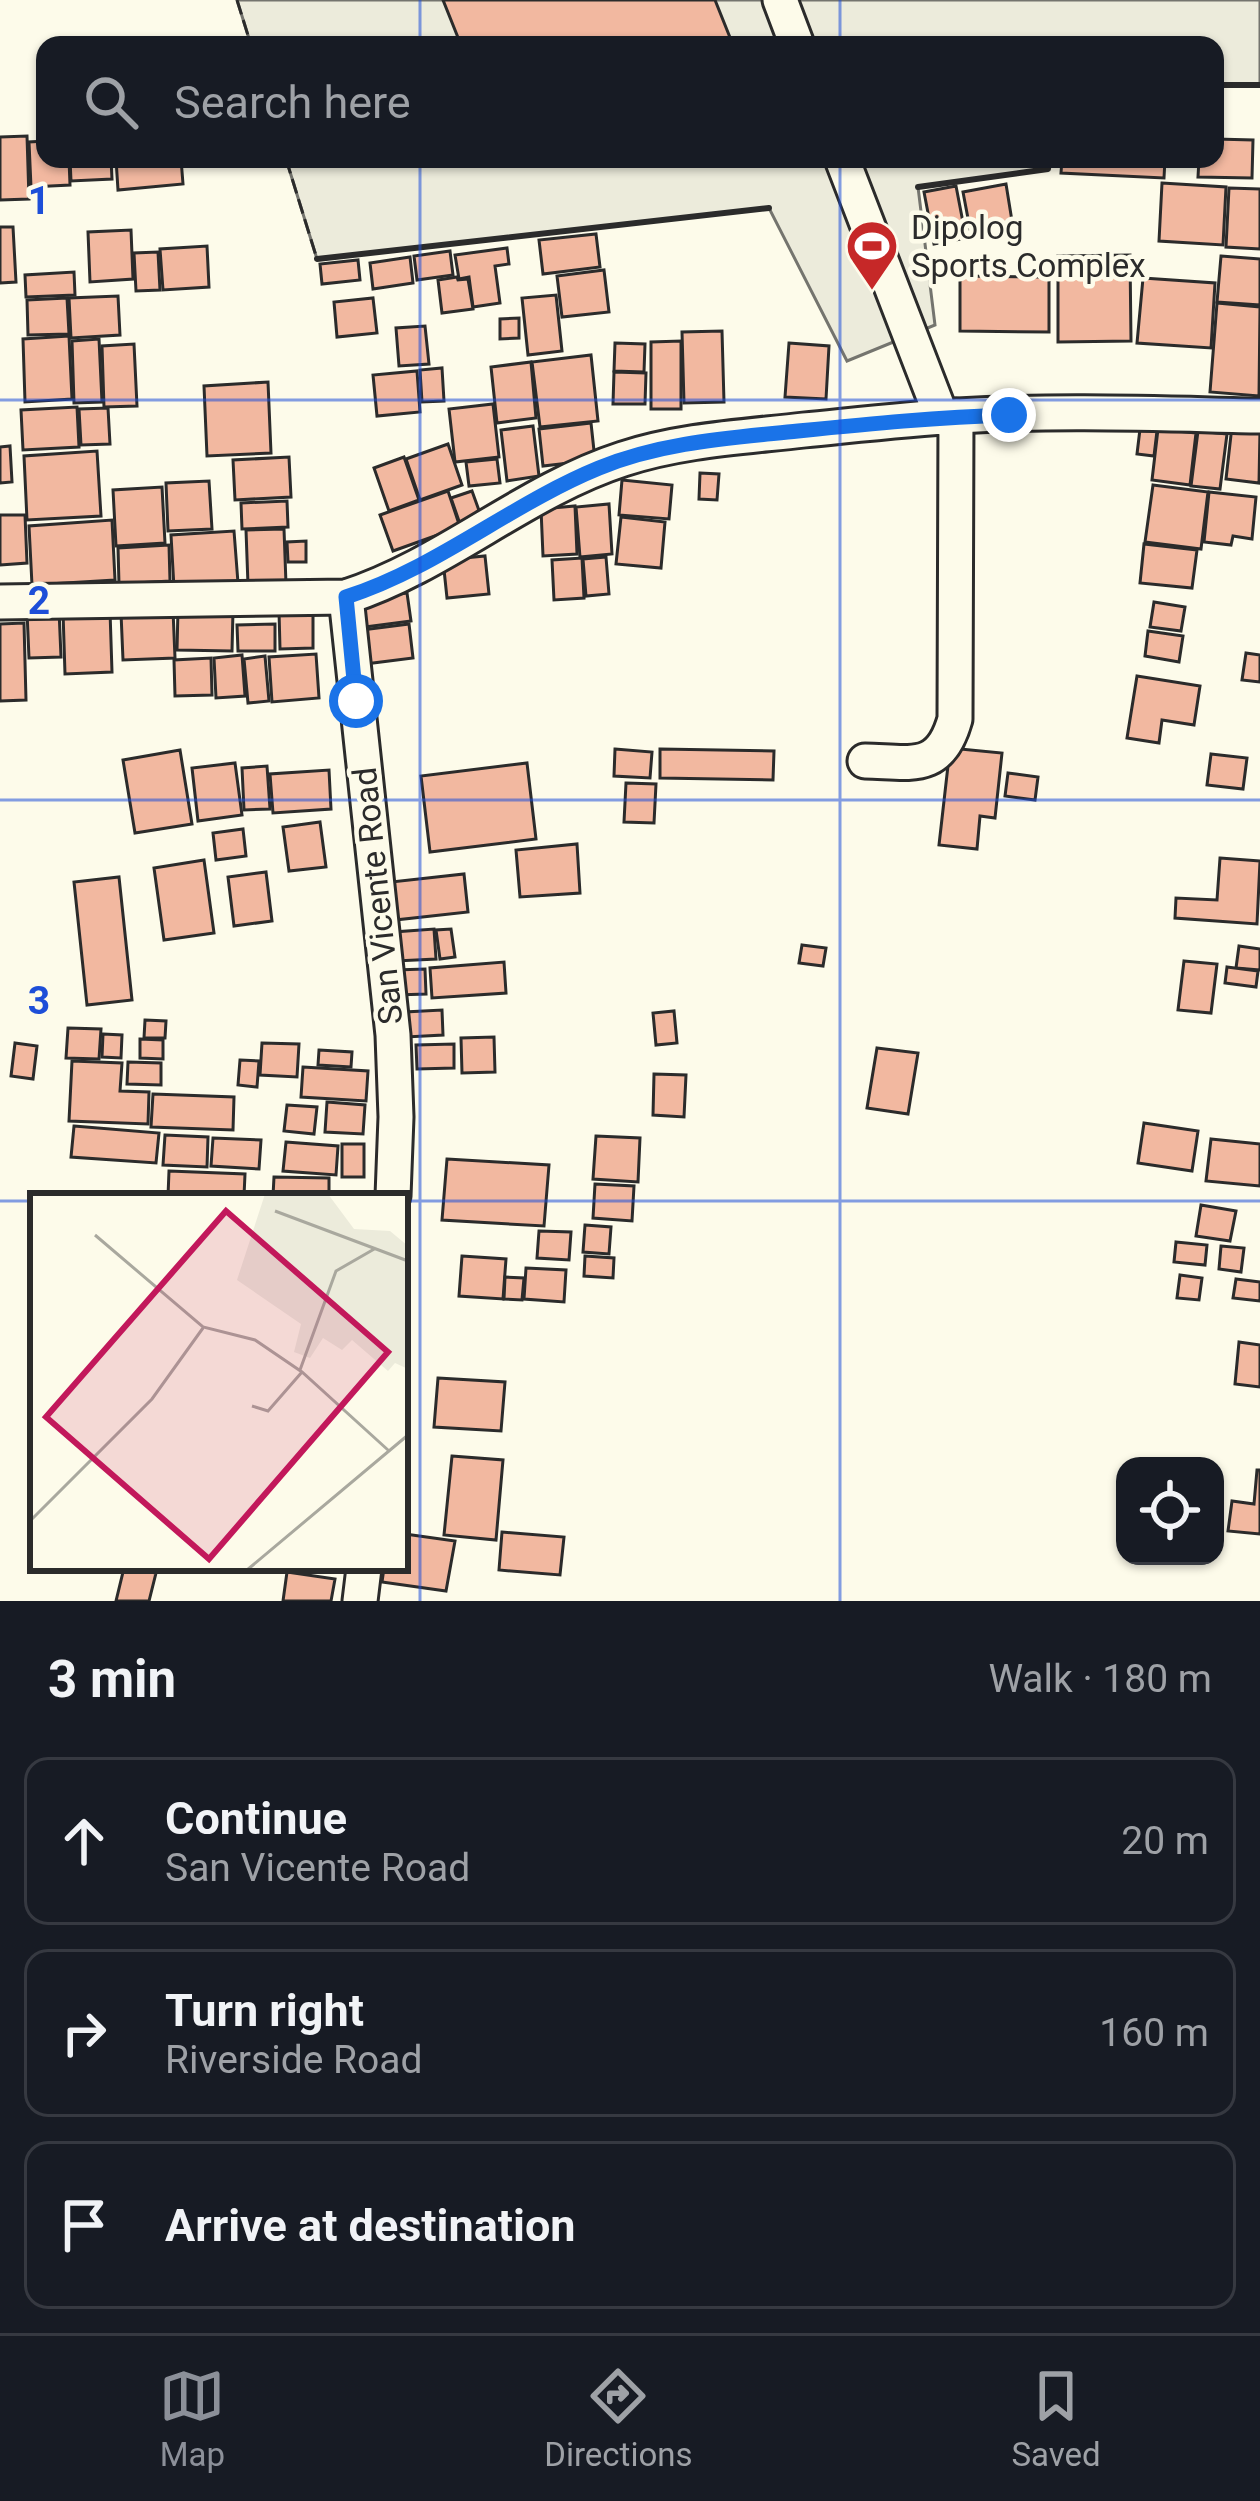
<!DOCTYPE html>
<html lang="en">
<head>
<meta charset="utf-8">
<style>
  :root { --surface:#171b24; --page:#20242c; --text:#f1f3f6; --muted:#9ea1a6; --line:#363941; --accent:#8c9099 }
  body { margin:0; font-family:Roboto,sans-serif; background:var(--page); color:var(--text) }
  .controls { position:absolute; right:36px; bottom:36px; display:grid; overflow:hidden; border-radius:24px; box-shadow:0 3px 9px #0004 }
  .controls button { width:108px; height:108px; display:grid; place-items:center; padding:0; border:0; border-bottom:3px solid var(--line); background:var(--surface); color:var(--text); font:60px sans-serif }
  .stop { position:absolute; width:36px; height:36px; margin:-27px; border:9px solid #1a73e8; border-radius:50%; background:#fff }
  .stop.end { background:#1a73e8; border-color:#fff; box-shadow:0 3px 12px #0008 }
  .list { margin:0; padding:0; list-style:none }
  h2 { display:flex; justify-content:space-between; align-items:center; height:156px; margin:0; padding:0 48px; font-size:51px }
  h2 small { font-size:39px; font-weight:400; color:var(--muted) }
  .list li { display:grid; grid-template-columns:78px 1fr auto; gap:36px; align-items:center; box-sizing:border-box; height:168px; margin:0 24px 24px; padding:0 24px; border:3px solid var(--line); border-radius:24px }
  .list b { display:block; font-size:45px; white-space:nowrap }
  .list p { margin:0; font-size:39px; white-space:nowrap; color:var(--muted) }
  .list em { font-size:39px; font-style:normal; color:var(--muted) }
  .icon { flex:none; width:66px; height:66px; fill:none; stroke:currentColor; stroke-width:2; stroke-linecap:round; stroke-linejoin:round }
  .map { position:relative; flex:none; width:1260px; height:1601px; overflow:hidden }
  .search { position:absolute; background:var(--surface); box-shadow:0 3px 9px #0004; left:36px; right:36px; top:36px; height:132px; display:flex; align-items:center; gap:30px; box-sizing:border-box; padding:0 42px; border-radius:24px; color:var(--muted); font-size:45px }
  .sheet { height:732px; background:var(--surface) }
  nav { display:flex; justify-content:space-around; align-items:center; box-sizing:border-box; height:168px; border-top:3px solid var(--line); background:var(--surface); font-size:33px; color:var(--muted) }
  nav a { display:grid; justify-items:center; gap:6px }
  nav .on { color:var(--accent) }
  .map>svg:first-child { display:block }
  .green { fill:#ecebdb; stroke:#74746e; stroke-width:3 }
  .building { fill:#f2b8a0; stroke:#2b2b2b; stroke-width:3 }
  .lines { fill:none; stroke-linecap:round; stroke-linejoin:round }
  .minor-casing { stroke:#2b2b2b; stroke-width:39 }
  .minor { stroke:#fdfbea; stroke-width:33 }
  .fence { stroke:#2b2b2b; stroke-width:3; stroke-dasharray:15 6; stroke-linecap:butt }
  .wall { stroke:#2b2b2b; stroke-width:6 }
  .route { stroke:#1a73e8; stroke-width:15 }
  .grid { fill:none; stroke:#1d4ed8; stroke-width:3; stroke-opacity:0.55 }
  .labels { text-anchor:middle; stroke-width:9; stroke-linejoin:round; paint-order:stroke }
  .poi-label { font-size:33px; fill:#2b2b2b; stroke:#fdfbea; text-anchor:start }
  .street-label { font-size:33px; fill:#2b2b2b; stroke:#fdfbea }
  .inset-road { fill:none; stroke:#a9a89e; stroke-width:3 }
  .view { fill:#c2185b; fill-opacity:0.15; stroke:#c2185b; stroke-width:6 }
  .inset-edge { fill:none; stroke:#2b2b2b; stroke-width:6 }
  .grid-label { font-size:39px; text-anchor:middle; font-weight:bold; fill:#1d4ed8; stroke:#fdfbea; stroke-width:9; stroke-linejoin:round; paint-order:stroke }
</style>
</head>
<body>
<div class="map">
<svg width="1260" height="1601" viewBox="0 0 1260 1601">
  <rect width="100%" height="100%" fill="#fdfbea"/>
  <g class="green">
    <polygon points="237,0 1260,0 1260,85 1215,85 1215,45 251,45"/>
    <polygon points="286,159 1049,159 1048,169 918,187 935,325 847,361 769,208 317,259"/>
  </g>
  <g class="building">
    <polygon points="443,0 715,0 733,45 461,45"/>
    <polygon points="27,136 29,199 0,200 0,137"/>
    <polygon points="1215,139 1253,140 1252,178 1198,177 1199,159 1215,159"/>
    <polygon points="45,141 45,159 69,159 70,185 31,187 29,142"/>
    <polygon points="70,159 111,159 112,179 71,181"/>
    <polygon points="116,159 181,159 183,184 118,190"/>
    <polygon points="1062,159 1165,159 1164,178 1061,173"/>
    <polygon points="1162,183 1226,187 1223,245 1159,241"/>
    <polygon points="1006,184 1012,221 970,229 963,192"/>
    <polygon points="956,186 966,238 934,244 924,192"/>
    <polygon points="1229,188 1260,189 1260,249 1226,247"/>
    <polygon points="0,227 13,227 16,282 0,283"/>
    <polygon points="131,230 133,279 90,282 88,232"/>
    <polygon points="596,234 600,267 543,274 539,240"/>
    <polygon points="207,246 209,287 163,290 160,249"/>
    <polygon points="507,248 509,264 495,266 500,303 473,307 469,277 459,279 455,255"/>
    <polygon points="450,251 453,275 417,280 414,256"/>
    <polygon points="158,252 160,290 136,291 134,253"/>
    <polygon points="1130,255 1131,341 1058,342 1058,256"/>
    <polygon points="1221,256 1260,259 1260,305 1217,302"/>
    <polygon points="410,257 413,283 373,289 370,263"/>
    <polygon points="358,260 360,280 322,284 320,264"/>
    <polygon points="604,270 609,312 562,317 557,276"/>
    <polygon points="74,272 75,295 26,297 25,275"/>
    <polygon points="960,276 1049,277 1049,332 960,331"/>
    <polygon points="457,277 458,280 468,279 473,309 442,313 438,280"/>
    <polygon points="1143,278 1215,283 1211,348 1137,343"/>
    <polygon points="556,295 562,351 528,355 522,298"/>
    <polygon points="118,296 120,335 71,338 69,298"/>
    <polygon points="67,298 69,334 28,335 27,300"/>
    <polygon points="373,298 377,333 337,337 334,302"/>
    <polygon points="1217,303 1260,307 1259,396 1210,392"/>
    <polygon points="519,318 519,338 500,339 500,319"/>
    <polygon points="425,326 429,364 399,366 396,328"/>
    <polygon points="722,331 724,402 684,403 682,332"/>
    <polygon points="69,336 72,399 25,402 23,339"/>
    <polygon points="99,339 102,402 74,403 72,341"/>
    <polygon points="681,341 681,409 651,409 651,342"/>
    <polygon points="615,343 645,344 644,372 614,371"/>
    <polygon points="789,343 829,346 826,399 785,397"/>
    <polygon points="134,344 137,406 104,407 102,346"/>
    <polygon points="591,355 598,421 540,427 532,362"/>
    <polygon points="531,362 536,418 497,423 491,367"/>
    <polygon points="442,368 444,401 422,402 420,370"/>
    <polygon points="417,371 420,412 377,416 373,375"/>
    <polygon points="614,372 646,373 645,404 613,404"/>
    <polygon points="268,382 271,453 207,456 204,386"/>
    <polygon points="493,404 499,457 455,462 449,409"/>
    <polygon points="77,407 79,447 23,450 21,410"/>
    <polygon points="108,408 110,444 81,445 79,409"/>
    <polygon points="591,423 595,460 543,466 539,429"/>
    <polygon points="533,426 539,476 507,481 501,430"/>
    <polygon points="1232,426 1260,429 1259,483 1226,479"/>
    <polygon points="1140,429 1157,431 1154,456 1137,454"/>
    <polygon points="1158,429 1196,433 1190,485 1152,480"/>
    <polygon points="1198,431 1227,434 1220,489 1191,486"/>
    <polygon points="448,444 462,485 420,500 406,459"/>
    <polygon points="10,446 12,482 0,483 0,447"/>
    <polygon points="97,451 101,516 27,520 24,456"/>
    <polygon points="289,457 291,497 235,500 233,460"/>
    <polygon points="404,457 419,500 389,511 374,468"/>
    <polygon points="497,459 500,483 469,486 466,462"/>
    <polygon points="700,473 719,474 717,500 699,499"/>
    <polygon points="622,480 672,485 669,519 619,515"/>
    <polygon points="209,481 212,529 168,531 166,483"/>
    <polygon points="1153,485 1208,492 1201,549 1145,542"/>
    <polygon points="162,487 165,543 116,546 113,490"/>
    <polygon points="448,491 460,527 393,551 380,515"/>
    <polygon points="472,491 481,516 460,524 451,498"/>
    <polygon points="1209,492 1256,497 1252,539 1233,536 1231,545 1204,542"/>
    <polygon points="287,501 288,527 242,529 241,503"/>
    <polygon points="609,504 612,554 580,557 576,507"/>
    <polygon points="575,506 577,554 543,556 541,509"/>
    <polygon points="0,515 25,515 27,563 0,565"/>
    <polygon points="621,517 665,522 661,568 616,564"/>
    <polygon points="112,520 115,580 32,585 29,526"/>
    <polygon points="284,529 286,584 248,585 246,530"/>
    <polygon points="234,531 238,583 174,588 171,535"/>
    <polygon points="306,541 306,562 288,562 287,542"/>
    <polygon points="1144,544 1197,550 1192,588 1140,583"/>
    <polygon points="169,545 170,581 119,584 118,548"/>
    <polygon points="485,556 489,594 447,598 443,560"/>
    <polygon points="606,557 609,594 586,596 583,559"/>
    <polygon points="582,558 584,598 554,600 552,560"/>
    <polygon points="407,593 411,621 365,627 362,599"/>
    <polygon points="1154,602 1185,607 1181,631 1150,627"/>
    <polygon points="178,609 233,611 232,651 177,650"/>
    <polygon points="59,610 61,657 29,658 27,612"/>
    <polygon points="173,610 175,658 123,660 121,613"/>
    <polygon points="313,610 313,648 280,649 279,611"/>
    <polygon points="110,611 112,672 65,674 63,612"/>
    <polygon points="24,623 26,700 0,701 0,624"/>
    <polygon points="275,624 275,651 238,651 237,625"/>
    <polygon points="409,624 413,658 365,664 362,630"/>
    <polygon points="1148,631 1183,636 1179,662 1145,656"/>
    <polygon points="1246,653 1260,655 1260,682 1242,680"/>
    <polygon points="316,654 319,698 272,702 269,657"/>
    <polygon points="242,655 245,696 216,698 214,658"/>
    <polygon points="265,656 269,701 248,703 244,659"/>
    <polygon points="211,658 212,695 175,696 174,660"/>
    <polygon points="1137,676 1200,686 1194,725 1162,720 1159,743 1127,738"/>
    <polygon points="950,748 1002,753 995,818 980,816 977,849 939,845"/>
    <polygon points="615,749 652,752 650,778 614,776"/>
    <polygon points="660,749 774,751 773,780 660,778"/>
    <polygon points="180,750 192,824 135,833 123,760"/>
    <polygon points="1211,754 1247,758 1243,789 1207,785"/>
    <polygon points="235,763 242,815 198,821 192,768"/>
    <polygon points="527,763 536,839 430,852 421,776"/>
    <polygon points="267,766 270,809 244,810 242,768"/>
    <polygon points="329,770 331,809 273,813 270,774"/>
    <polygon points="1008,773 1038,777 1035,800 1005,796"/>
    <polygon points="626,783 656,784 654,823 624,822"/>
    <polygon points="320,822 326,867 289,871 283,827"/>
    <polygon points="243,829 246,856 216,860 213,833"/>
    <polygon points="577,844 580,893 520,897 516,850"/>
    <polygon points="1220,858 1260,861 1257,924 1175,918 1176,898 1217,900"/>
    <polygon points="204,860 214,933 164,940 154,868"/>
    <polygon points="266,872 272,921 234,926 228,877"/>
    <polygon points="464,874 468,912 395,920 391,882"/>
    <polygon points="119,877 132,1000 87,1005 74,882"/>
    <polygon points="434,929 436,959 396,961 394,932"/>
    <polygon points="451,929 455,957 440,959 436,930"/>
    <polygon points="802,945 826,948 823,966 799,963"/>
    <polygon points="1239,946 1260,949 1260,970 1236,968"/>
    <polygon points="1184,961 1217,964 1211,1013 1178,1010"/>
    <polygon points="504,962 506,993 432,998 430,968"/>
    <polygon points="1227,967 1258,971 1256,987 1225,983"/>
    <polygon points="425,969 426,994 396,995 395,970"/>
    <polygon points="442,1010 443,1035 406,1037 405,1012"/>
    <polygon points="674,1011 677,1043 656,1045 653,1013"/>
    <polygon points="145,1020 166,1021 165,1038 144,1038"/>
    <polygon points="68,1028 101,1029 99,1059 66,1058"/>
    <polygon points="103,1034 122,1035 121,1058 102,1057"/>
    <polygon points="494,1037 495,1072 462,1073 461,1038"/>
    <polygon points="140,1039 163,1040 163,1059 140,1058"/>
    <polygon points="15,1043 37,1046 33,1079 11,1076"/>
    <polygon points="262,1043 299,1044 297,1077 260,1075"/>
    <polygon points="454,1044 454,1068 417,1069 416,1045"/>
    <polygon points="877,1048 918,1053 908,1114 867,1108"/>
    <polygon points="319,1050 352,1052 351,1067 318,1065"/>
    <polygon points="240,1060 259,1061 257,1087 238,1085"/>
    <polygon points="72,1061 122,1063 120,1091 149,1092 148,1124 69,1121"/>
    <polygon points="128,1062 161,1063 161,1085 127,1084"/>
    <polygon points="303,1067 368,1071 366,1101 301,1097"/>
    <polygon points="654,1074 686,1075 684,1117 653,1115"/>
    <polygon points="153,1094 234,1097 233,1130 151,1127"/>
    <polygon points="327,1102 365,1105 363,1134 325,1132"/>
    <polygon points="287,1105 317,1107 314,1134 284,1131"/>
    <polygon points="1144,1123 1198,1131 1192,1171 1138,1163"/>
    <polygon points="74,1126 159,1133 156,1163 71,1157"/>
    <polygon points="165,1135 208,1137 207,1167 163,1165"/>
    <polygon points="596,1136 640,1138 638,1182 593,1179"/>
    <polygon points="213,1138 261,1140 259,1169 211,1166"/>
    <polygon points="1211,1139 1260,1144 1260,1186 1206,1181"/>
    <polygon points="286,1142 338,1146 336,1175 283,1171"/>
    <rect x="342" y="1144" width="22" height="33"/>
    <polygon points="447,1159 549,1165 544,1226 442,1220"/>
    <polygon points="169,1171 245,1174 244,1196 168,1196"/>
    <polygon points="274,1177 329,1178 329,1196 273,1196"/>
    <polygon points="595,1184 634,1186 632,1221 593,1218"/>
    <polygon points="1201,1205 1236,1211 1230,1241 1196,1236"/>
    <polygon points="585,1225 611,1227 609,1254 583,1252"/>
    <polygon points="539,1231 571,1232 569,1260 537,1258"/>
    <polygon points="1176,1242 1207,1245 1205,1265 1174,1262"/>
    <polygon points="1221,1246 1244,1248 1241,1272 1219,1269"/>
    <polygon points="462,1256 506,1259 503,1299 459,1296"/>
    <polygon points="585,1256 614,1258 613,1278 584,1276"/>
    <polygon points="526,1268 566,1270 564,1302 524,1299"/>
    <polygon points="1180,1275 1202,1278 1199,1300 1177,1298"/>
    <polygon points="505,1277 524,1278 522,1300 504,1299"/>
    <polygon points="1236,1279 1260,1282 1260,1301 1233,1298"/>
    <polygon points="1239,1342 1260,1345 1260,1387 1235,1384"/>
    <polygon points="438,1378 505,1382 501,1431 434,1427"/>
    <polygon points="452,1456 503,1460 496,1540 444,1535"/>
    <polygon points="1257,1470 1260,1470 1260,1534 1228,1531 1232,1501 1254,1504"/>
    <polygon points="502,1532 564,1537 560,1575 499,1570"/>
    <polygon points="405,1534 455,1541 446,1591 382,1582 384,1568 405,1568"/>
    <polygon points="124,1568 156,1573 149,1601 116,1601"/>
    <polygon points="287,1572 335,1579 331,1601 283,1601"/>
  </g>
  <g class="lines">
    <g class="minor-casing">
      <g id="minor">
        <polyline points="780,0 797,45"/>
        <polyline points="842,159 942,418"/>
        <polyline points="346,597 393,1035 396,1117 393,1196"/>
        <path d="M 0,602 L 346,597 C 445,565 524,491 623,459 C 681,440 743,437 804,430 C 855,425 907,419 958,416 C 1058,410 1160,414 1260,416"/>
        <path d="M 865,761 C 911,762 940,773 955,719 L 956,416"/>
        <polyline points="360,1601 364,1568"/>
      </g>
    </g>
    <use href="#minor" class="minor"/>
    <g class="fence">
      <polyline points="237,0 251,45"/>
      <polyline points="286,159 317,259"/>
    </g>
    <g class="wall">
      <polyline points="1215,85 1260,85"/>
      <polyline points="918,187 1048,169 1049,159"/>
      <polyline points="317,259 769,208"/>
    </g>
  </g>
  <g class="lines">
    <path class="route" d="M 356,701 L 346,597 C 437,568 511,504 599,468 C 662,442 731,438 798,431 C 868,424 938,417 1009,415"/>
  </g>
  <path class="grid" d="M 420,0 L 420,45M 840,0 L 840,45M 420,159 L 420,1601M 840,159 L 840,1601M 0,400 L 1260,400M 0,800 L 1260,800M 0,1201 L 33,1201M 405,1201 L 1260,1201"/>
  <defs>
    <g id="stadium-pin" transform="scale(2.7)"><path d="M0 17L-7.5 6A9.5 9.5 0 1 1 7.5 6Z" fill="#c62828" stroke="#fdfbea"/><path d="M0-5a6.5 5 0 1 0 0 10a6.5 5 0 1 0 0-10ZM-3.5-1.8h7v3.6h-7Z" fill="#fff"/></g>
  </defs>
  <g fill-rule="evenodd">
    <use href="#stadium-pin" x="872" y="246"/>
  </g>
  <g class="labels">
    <g class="poi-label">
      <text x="911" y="239">Dipolog<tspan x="911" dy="38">Sports Complex</tspan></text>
    </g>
    <g class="street-label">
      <text transform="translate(377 896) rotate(-96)" y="12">San Vicente Road</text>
    </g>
  </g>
  <g transform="translate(30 1193)">
    <rect width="378" height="378" fill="#fdfbea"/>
    <path d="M 235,1 L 298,1 L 324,36 L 360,38 L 378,53 L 378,176 L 365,170 L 358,178 L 322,147 L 312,157 L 293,145 L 280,165 L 264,159 L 271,131 L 207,87 Z" fill="#ecebdb"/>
    <path class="inset-road" d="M 245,18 L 378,68M 65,42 L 173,134 L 225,147 L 272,179 L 358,257M 270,177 L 306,78 L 346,55M 222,213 L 238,218 L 272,179M 0,328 L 122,206 L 173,135M 217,377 L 378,242"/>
    <path class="view" d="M 196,18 L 358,159 L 179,366 L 16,224 Z"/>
    <rect width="378" height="378" class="inset-edge"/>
  </g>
  <g class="grid-label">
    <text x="39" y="214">1</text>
    <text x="39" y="614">2</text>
    <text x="39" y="1014">3</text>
  </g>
</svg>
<div class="controls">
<button><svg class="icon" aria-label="locate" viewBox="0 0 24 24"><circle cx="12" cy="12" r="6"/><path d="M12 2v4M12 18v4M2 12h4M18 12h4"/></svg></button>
</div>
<div class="stop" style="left:356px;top:701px"></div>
<div class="stop end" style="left:1009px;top:415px"></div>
<div class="search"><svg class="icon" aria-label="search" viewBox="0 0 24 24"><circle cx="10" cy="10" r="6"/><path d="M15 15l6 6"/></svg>Search here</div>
</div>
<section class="sheet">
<h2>3 min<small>Walk · 180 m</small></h2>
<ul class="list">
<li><svg class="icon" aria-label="ahead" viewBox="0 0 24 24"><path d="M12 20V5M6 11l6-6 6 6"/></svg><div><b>Continue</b><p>San Vicente Road</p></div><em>20 m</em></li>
<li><svg class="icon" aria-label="right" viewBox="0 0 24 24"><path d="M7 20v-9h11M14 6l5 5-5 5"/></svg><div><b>Turn right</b><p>Riverside Road</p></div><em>160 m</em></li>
<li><svg class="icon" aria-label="arrive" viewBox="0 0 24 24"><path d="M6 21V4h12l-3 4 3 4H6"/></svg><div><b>Arrive at destination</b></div></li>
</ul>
</section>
<nav>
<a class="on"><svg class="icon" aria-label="map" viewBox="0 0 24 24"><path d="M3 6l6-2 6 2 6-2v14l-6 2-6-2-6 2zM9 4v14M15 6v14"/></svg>Map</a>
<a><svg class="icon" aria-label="directions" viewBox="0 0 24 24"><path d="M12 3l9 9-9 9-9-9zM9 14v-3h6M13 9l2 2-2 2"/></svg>Directions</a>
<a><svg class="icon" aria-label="saved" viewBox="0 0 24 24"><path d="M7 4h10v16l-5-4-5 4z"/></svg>Saved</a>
</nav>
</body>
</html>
